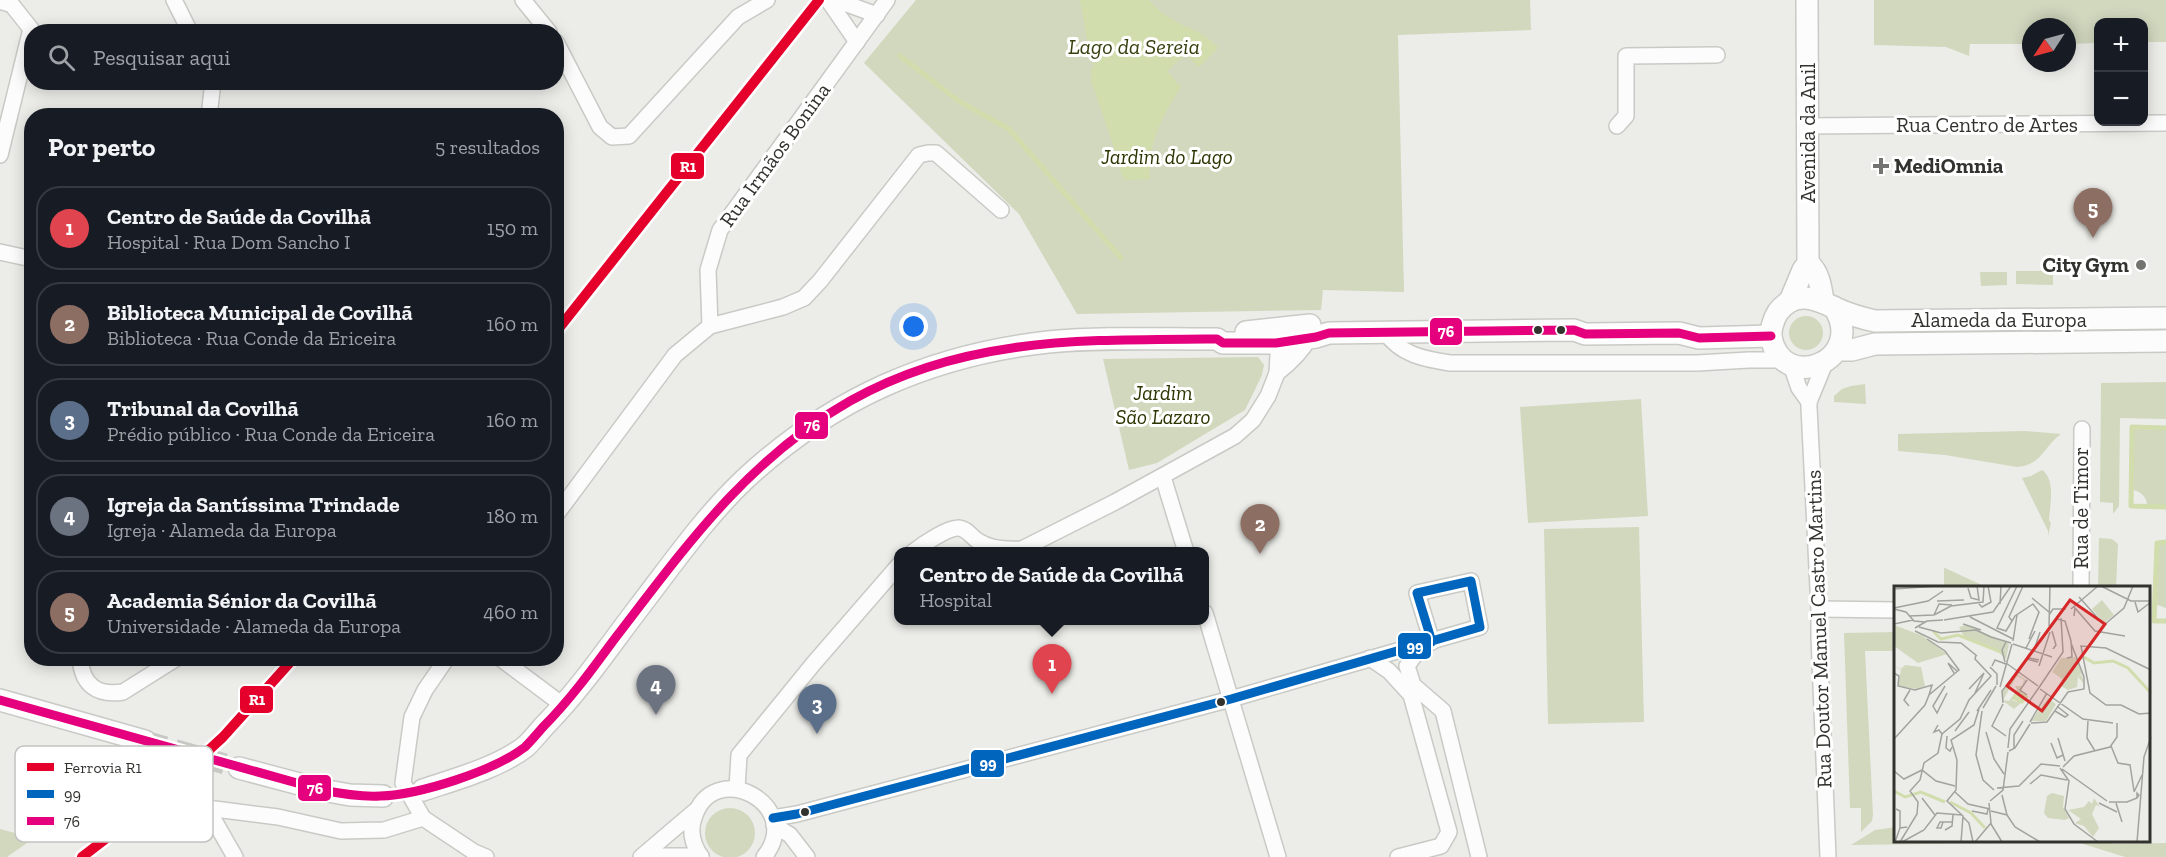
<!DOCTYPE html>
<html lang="pt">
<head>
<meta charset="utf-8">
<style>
  :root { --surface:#171b24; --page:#242831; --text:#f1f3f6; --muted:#9ea1a6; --line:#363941; --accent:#0f766e }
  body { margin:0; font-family:"Zilla Slab",serif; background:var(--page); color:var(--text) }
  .controls { position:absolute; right:18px; top:18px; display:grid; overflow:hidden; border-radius:12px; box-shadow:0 3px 15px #0003 }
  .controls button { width:54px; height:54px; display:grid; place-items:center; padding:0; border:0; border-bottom:2px solid var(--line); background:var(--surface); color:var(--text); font:30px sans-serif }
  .compass { position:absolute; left:2022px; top:18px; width:54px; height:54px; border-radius:50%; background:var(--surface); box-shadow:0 3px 15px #0003; rotate:234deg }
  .you { position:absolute; left:914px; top:327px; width:21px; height:21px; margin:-15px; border:4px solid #fff; border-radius:50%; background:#1a73e8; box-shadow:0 0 0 9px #1a73e833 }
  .badge { display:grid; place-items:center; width:39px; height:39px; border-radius:50%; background:var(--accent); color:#fff; font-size:20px; font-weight:700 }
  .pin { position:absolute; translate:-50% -50px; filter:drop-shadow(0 2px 3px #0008) }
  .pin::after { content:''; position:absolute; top:32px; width:21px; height:18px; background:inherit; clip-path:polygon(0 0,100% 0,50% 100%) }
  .popup { position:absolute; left:894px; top:547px; width:315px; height:78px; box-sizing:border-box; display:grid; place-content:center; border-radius:12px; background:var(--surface); filter:drop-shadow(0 2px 4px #0005); font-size:20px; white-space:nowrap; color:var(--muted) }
  .popup b { font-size:22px; color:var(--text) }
  .popup::after { content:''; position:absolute; left:50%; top:100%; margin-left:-12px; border:12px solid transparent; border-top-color:var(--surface) }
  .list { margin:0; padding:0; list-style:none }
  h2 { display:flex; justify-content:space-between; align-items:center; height:78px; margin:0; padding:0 24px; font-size:26px }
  h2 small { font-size:20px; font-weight:400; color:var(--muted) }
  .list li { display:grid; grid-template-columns:39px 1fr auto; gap:18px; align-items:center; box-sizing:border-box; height:84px; margin:0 12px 12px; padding:0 12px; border:2px solid var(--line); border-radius:24px }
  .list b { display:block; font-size:22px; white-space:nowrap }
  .list p { margin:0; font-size:20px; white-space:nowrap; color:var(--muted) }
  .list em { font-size:20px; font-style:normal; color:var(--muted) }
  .icon { flex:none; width:33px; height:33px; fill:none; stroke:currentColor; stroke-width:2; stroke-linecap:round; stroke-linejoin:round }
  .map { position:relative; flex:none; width:2166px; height:857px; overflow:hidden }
  .search { position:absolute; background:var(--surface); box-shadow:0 3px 15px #0003; left:24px; top:24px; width:540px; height:66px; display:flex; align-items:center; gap:15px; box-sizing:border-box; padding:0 21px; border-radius:24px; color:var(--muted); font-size:22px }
  .panel { position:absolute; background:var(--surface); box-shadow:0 3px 15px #0003; left:24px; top:108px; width:540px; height:558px; border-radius:24px }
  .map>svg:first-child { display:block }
  .green { fill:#d1d8be }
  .water { fill:#d1ddac }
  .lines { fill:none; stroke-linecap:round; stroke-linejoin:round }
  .stream { stroke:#d1ddac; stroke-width:5 }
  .secondary-tunnel { stroke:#c7c8c3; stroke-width:21; stroke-dasharray:21 10; stroke-linecap:butt }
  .street-casing { stroke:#c9cac5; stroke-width:18 }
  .secondary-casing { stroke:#c9cac5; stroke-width:24 }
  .street { stroke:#fcfcfc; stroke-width:15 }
  .secondary { stroke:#fcfcfc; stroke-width:21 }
  .bus-1-casing { stroke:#fff; stroke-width:14 }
  .bus-2-casing { stroke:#fff; stroke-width:14 }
  .bus-1 { stroke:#0065bd; stroke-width:9 }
  .bus-2 { stroke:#e5007d; stroke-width:9 }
  .rail-1-casing { stroke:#fff; stroke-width:15 }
  .rail-1 { stroke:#e4002b; stroke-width:10 }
  .poi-dot { fill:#737470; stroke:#fff; stroke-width:2 }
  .bus-dot { fill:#32332f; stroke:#fff; stroke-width:2 }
  .labels { text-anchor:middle; stroke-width:6; stroke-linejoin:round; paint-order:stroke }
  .street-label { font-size:21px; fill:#32332f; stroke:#fff }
  .park-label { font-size:21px; font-style:italic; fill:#2c3400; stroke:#fff }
  .poi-label { font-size:21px; font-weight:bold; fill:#32332f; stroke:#fff; text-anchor:start }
  .water-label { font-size:22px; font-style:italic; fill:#37400e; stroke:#fff }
  .inset-river { fill:none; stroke:#d1ddac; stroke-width:3 }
  .inset-road { fill:none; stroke:#a2a39e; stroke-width:1.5 }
  .view { fill:#d62828; fill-opacity:0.15; stroke:#d62828; stroke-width:3 }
  .inset-edge { fill:none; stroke:#32332f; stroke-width:3 }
  .key { fill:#fff; stroke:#c2c2c1; stroke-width:1.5 }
  .key-label { font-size:16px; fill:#32332f }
  .line-badge { stroke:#fff; stroke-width:2 }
  .badge-label { font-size:16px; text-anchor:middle; font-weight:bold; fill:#fff }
</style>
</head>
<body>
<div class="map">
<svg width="2166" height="857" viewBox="0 0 2166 857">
  <rect width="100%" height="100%" fill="#ecede8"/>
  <g class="green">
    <polygon points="916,0 1530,0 1531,30 1398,35 1404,292 1323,290 1321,310 1077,314 1019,214 864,63"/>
    <polygon points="1874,0 2166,0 2166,42 2144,42 2144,22 2098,22 2098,43 2067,44 2067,27 2031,27 2031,44 1970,44 1969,56 1946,47 1874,45"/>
    <polygon points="2016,271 2053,271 2053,285 2016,284"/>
    <polygon points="1980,272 2007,272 2007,285 1981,286"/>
    <circle cx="1806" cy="333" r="17"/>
    <polygon points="1258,357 1264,365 1262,375 1245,410 1157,463 1129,470 1103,359"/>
    <polygon points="2166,382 2166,419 2120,418 2119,506 2113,514 2113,503 2100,502 2101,383"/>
    <polygon points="1865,384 1866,404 1834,402 1834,396 1842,389 1851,386"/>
    <polygon points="1641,399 1648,516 1528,523 1520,407"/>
    <path d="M 2132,427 L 2166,428 L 2166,507 L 2147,506 C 2147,497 2141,491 2132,490 Z"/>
    <path d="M 2025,431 L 2061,434 C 2044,446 2042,465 2017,467 L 1945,455 L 1898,451 L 1898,434 Z"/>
    <path d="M 2042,470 C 2056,480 2050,505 2049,520 L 2051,523 L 2048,536 L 2048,531 L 2022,478 L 2031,476 Z"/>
    <polygon points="1639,527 1644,722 1548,724 1544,529"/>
    <polygon points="2099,538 2112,539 2118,544 2116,587 2098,587"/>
    <polygon points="2166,542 2166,608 2155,604 2157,543"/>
    <polygon points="1944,568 1945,568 1986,587 1944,587"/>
    <polygon points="1896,632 1896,651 1865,651 1873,815 1872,821 1861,832 1861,808 1850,808 1844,633"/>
    <circle cx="730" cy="833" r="25"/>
    <polygon points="1896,827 1896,840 2112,840 2113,844 2166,843 2166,857 2125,857 2077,842 1851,845 1875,830"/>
    <polygon points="0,829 34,838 7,857 0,857"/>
  </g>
  <path class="water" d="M 1080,0 L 1149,0 C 1170,27 1201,26 1218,48 L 1199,67 L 1185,54 L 1167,71 L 1181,87 C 1163,114 1147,145 1150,179 L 1125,180 L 1122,176 L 1113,144 L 1091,81 L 1091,70 L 1095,63 L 1091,61 Z"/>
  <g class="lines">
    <g class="stream">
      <polyline points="900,56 960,102 1009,129 1121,258"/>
      <polyline points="2166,428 2132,427 2131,506 2166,507"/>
      <polyline points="2166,542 2157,543 2154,621 2166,621"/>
    </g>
    <polyline class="secondary-tunnel" points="145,741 239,768"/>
    <g class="street-casing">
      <g id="street">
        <polyline points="174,0 190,32"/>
        <polyline points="523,0 549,32"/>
        <polyline points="828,0 857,42"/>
        <polyline points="836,0 877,15"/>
        <polyline points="0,1 12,5 31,29 0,155"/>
        <polyline points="556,42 600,127 612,137 629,136 738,17 767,0"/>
        <polyline points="209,116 213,82"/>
        <polyline points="1617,126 1626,116 1626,56 1717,55"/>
        <polyline points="1808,126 2166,123"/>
        <polyline points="0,252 32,259"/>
        <polyline points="710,326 708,270 720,230 887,0"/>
        <path d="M 1385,332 C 1401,355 1424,359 1450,363 L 1697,363 L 1749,360 L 1783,360"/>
        <polyline points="1825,363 1809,402 1809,407 1819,609 1819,637 1828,857"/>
        <polyline points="1791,365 1799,388 1809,402"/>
        <path d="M 1277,373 C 1290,363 1301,353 1309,338"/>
        <polyline points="1163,477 1186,552"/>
        <polyline points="556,515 675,355 710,326 783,307 804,298 820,281 919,155 928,153 936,153 1001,210"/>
        <path d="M 913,552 C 922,545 948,527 959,528 C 968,529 971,537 978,541 C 991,550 1009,550 1024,549"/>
        <polyline points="1016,552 1115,502 1235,436 1253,420 1268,396 1277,373 1278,355 1289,341"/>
        <polyline points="2081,587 2082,429"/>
        <polyline points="1819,609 1896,610"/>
        <polyline points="1205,613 1278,857"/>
        <polyline points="1422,645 1407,666 1413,685 1443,711 1479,857"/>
        <path d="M 80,658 C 82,685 97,696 123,692 L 177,658"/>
        <polyline points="447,658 425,690 412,717 403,783 423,818 474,852 486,857"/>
        <polyline points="500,658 564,706"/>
        <polyline points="1370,658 1389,671 1411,695 1449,832 1441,846 1398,857"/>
        <polyline points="737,788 739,755 814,663 899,565"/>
        <polyline points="207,808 278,817 341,831 384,830 423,818"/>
        <polyline points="207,808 235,857"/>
        <polyline points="773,818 797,814 1231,699 1480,627 1471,581 1417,593 1432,642"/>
        <polyline points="774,825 790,835 807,857"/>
        <polyline points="643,856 701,856"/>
        <polyline points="641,857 695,811"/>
        <path d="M 701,857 C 693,845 689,832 694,818 C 713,756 806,805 764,857"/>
      </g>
    </g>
    <g class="secondary-casing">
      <g id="secondary">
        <path d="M 1808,263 C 1819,272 1821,287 1823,301"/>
        <polyline points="1790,301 1803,270 1808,263 1807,0"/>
        <path d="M 1834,307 C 1868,361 1782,395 1771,337 C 1770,330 1774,318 1778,312 C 1795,290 1815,298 1835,308 C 1848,314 1861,318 1875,321 L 2166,318"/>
        <polyline points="1246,332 1310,325"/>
        <polyline points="1837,350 1852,350 1875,344 2166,341"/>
        <polyline points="0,700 145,741"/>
        <polyline points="239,768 322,790 350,795 383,796"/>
        <path d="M 423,790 C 456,779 497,768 525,747 C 533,740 540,730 548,722 C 582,687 610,645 640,606 C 673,563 705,517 744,480 C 831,399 930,355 1048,342 C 1101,337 1154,339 1206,339 L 1217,339 L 1223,343 L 1276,343 L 1316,337 L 1329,333 L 1574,330 L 1585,334 L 1679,333 L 1699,338 L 1771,336"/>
      </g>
    </g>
    <use href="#street" class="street"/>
    <use href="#secondary" class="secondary"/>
    <g class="bus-1-casing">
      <polyline id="bus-1" points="773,818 797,814 1231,699 1480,627 1471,581 1417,593 1432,642"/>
    </g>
    <g class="bus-2-casing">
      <path id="bus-2" d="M 0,700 L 322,790 C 342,794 361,797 380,796 C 419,795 494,771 525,747 C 531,741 537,734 543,727 C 569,701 591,671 613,641 C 684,549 746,460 850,401 C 963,337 1082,340 1206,339 L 1217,339 L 1223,343 L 1276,343 L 1316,337 L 1329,333 L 1574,330 L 1585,334 L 1679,333 L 1699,338 L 1771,336"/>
    </g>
    <use href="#bus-1" class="bus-1"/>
    <use href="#bus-2" class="bus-2"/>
    <g class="rail-1-casing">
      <g id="rail-1">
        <polyline points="556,332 819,0"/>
        <polyline points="82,857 147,807 223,737 294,658"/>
      </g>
    </g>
    <use href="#rail-1" class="rail-1"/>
  </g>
  <g class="poi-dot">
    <path d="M1878 157h6v6h6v6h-6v6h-6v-6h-6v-6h6z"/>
    <circle cx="2141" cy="265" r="6"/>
  </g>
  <g class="bus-dot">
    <circle cx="1538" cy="330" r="5"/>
    <circle cx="1561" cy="330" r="5"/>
    <circle cx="1221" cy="702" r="5"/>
    <circle cx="805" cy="812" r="5"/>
  </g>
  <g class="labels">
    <g class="street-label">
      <text x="1987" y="132">Rua Centro de Artes</text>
      <text transform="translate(1808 133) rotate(-90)" y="7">Avenida da Anil</text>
      <text transform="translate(775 155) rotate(-54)" y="7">Rua Irmãos Bonina</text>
      <text x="1999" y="327">Alameda da Europa</text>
      <text transform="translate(2081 508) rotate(-90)" y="7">Rua de Timor</text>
      <text transform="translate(1819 629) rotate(-92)" y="7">Rua Doutor Manuel Castro Martins</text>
    </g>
    <g class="park-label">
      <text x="1167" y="164">Jardim do Lago</text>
      <text x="1163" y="400">Jardim<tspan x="1163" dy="24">São Lazaro</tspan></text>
    </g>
    <g class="poi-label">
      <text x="1894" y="173">MediOmnia</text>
      <text x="2129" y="272" text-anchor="end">City Gym</text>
    </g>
    <g class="water-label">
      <text x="1134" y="54">Lago da Sereia</text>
    </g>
  </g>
  <g transform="translate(1894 586)">
    <rect width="256" height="256" fill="#ecede8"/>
    <path d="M 208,14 L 220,29 L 210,37 L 198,23 ZM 0,39 L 29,50 L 53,68 L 24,77 L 0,60 ZM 73,39 L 115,58 L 112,73 L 102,64 L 70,51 L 65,41 ZM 183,71 L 188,88 L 183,90 L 188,89 L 190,98 L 184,91 L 183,101 L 174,104 L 165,99 L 168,93 L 158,86 L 167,72 ZM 0,79 L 7,83 L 11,79 L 27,81 L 31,100 L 23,103 L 4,100 L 7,84 ZM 123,88 L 132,94 L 128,99 L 130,94 L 123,90 L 109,114 L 115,115 L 123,104 L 121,100 L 128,100 L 128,107 L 118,114 L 123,116 L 130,108 L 134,111 L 120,123 L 108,114 L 108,106 ZM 154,112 L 162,118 L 152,135 L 137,135 ZM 158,207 L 170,210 L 169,221 L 175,232 L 171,234 L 154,232 L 150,227 L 153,210 ZM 200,212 L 206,221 L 202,219 L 198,228 L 205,242 L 199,251 L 190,240 L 181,237 L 187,233 L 174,224 L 190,221 L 195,215 L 198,218 Z" fill="#d1d8be"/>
    <path class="inset-river" d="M 39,45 L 47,53 L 64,49 L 107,66M 190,71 L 200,77 L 219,75 L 234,82 L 257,107M 123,107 L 126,109 L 123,114 L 120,112 ZM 129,109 L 132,111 L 128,116 L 125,114 ZM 0,205 L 11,211 L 27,206 L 51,216M 56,216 L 77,227 L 91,242"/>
    <path class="inset-road" d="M 56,0 L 76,0M 123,0 L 103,42 L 112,45 L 121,30 L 139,18 L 145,26 L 135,53M 207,0 L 237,15 L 257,15M 74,2 L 77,12 L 85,14 L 83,0M 0,3 L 43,0M 185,11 L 210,39 L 230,22 L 239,0M 138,12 L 155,26M 43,15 L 70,14M 241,16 L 244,26 L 257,16M 85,18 L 88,21 L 97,16 L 94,0M 106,18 L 107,0M 0,22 L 34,15 L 49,5M 0,23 L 12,26 L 20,35 L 31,36M 177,23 L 204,0M 40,29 L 57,20 L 89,16 L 90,0M 40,29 L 45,18 L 58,19M 155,29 L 159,23 L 172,23M 15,30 L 40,29M 180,30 L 181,22 L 201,45 L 231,50M 76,31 L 119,53M 50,34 L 99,26 L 117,0M 118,35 L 115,31 L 129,0M 0,38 L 19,34M 69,38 L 87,44M 155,40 L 156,0M 25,41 L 47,47 L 82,44 L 97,51M 21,42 L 33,35 L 49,34M 156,42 L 163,33 L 171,35 L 177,55 L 178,71 L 173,72M 21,45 L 44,56 L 67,57 L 83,70M 158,45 L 162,59 L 159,63M 97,51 L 117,57M 119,55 L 123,29M 119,58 L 158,71M 132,62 L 141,45M 140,64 L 146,46M 111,76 L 108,64 L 112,56M 144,76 L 133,73 L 135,68 L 135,72 L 145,74M 112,77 L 144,100M 98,80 L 101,74 L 112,78M 145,80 L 156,46M 96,81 L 103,88 L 103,99M 257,84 L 212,62 L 187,60 L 196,107 L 212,119 L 227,119 L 245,128 L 257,127M 0,87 L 5,90 L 4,100 L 21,104 L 38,99 L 35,109M 60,87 L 54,77 L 63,85M 51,100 L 39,120 L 43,127 L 53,107M 146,100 L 169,66 L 167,32M 106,101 L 118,58M 75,103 L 90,87 L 81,107M 146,103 L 189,133 L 219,137M 133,109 L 126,104 L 133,94M 109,117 L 108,105 L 123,86M 109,118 L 98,140 L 112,150M 15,120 L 10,114 L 16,104M 89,122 L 102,100M 83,125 L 97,104M 88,125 L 82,169 L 89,194 L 100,204M 161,125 L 171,131 L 174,129 L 164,121M 194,135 L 193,152 L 201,165M 136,136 L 153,107M 137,137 L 153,136 L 174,106 L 190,103 L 190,91 L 177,57M 44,139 L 40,146 L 45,144 L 48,148M 61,145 L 75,126M 92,146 L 100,173 L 110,188M 53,150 L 52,162 L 56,165 L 58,161M 164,152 L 171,175M 0,153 L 31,119 L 35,109 L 65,84 L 51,65 L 33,53M 157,157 L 163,172 L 169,169M 217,160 L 224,177 L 236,179 L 240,205M 114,162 L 116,143 L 146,100M 120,163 L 120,149 L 129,135M 115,165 L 121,162 L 136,138M 169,181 L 180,170 L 216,161 L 223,151 L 223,137M 166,182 L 175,195 L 171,223 L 180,238 L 204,256M 168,183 L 213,215M 0,185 L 10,193 L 28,184 L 42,195 L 61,200M 136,198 L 147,189 L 173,194M 103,202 L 125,200 L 147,178 L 166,180M 61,206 L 74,218 L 96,223M 240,206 L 248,189M 108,209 L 113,229M 28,212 L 41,229M 96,215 L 109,204 L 114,166M 215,216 L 233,216 L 243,212 L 243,207 L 245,209 L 243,212M 205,217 L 223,226M 222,217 L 228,236M 2,223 L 6,225 L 6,242M 78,225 L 93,228 L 94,223M 97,225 L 113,229 L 121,241 L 146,256M 69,231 L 75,237 L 79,256M 49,236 L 47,242 L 43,242 L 46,236 L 58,236M 97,238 L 108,256M 51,244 L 58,240 L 59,229M 1,256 L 6,242 L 13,241M 6,256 L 23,228 L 24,216 L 16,205 L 26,194 L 30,177 L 44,167 L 48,148 L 66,133 L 75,114 L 97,90 L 81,73 L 82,69M 8,256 L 30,244 L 43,227 L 68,229M 67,256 L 69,230 L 53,215 L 62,204 L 63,174 L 57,154 L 80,139 L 85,123M 81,256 L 97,237 L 95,217M 243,256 L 250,171 L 257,151"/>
    <path class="view" d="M 176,14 L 211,38 L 148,125 L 113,100 Z"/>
    <rect width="256" height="256" class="inset-edge"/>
  </g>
  <rect x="15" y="746" width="198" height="96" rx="9" class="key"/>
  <rect x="27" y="763" width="27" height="8" fill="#e4002b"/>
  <rect x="27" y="790" width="27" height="8" fill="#0065bd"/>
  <rect x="27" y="817" width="27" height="8" fill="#e5007d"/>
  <g class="key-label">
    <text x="64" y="773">Ferrovia R1</text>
    <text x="64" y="800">99</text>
    <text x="64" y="827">76</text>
  </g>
  <g class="line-badge">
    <rect x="670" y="152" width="35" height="28" rx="6" fill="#e4002b"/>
    <rect x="1429" y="317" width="34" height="29" rx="6" fill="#e5007d"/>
    <rect x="794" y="411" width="35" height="29" rx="6" fill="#e5007d"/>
    <rect x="1397" y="632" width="35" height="28" rx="6" fill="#0065bd"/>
    <rect x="239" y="685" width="35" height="29" rx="6" fill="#e4002b"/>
    <rect x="970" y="749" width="35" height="29" rx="6" fill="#0065bd"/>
    <rect x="297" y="774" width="35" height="28" rx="6" fill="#e5007d"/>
  </g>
  <g class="badge-label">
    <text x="688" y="172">R1</text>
    <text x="1446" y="337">76</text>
    <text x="812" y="431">76</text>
    <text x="1415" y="652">99</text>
    <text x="257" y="705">R1</text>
    <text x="988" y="769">99</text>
    <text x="315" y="794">76</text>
  </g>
</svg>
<div class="controls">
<button>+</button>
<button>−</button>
</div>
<svg class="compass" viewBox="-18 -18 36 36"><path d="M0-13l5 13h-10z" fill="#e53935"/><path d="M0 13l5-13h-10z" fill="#9ea1a6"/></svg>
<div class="you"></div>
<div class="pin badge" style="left:1052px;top:694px;background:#e0444e">1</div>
<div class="popup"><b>Centro de Saúde da Covilhã</b>Hospital</div>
<div class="pin badge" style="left:1260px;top:554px;background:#8d6e63">2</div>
<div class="pin badge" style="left:817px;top:734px;background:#5c6f8a">3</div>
<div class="pin badge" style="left:656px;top:715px;background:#6b7280">4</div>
<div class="pin badge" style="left:2093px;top:238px;background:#8d6e63">5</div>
<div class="search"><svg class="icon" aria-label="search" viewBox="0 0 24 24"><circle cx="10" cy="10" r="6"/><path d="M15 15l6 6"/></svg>Pesquisar aqui</div>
<section class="panel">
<h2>Por perto<small>5 resultados</small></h2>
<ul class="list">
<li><span class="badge" style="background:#e0444e">1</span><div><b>Centro de Saúde da Covilhã</b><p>Hospital · Rua Dom Sancho I</p></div><em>150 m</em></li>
<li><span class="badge" style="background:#8d6e63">2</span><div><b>Biblioteca Municipal de Covilhã</b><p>Biblioteca · Rua Conde da Ericeira</p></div><em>160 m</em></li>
<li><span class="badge" style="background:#5c6f8a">3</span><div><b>Tribunal da Covilhã</b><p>Prédio público · Rua Conde da Ericeira</p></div><em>160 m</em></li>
<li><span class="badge" style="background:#6b7280">4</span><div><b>Igreja da Santíssima Trindade</b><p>Igreja · Alameda da Europa</p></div><em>180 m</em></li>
<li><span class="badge" style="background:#8d6e63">5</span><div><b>Academia Sénior da Covilhã</b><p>Universidade · Alameda da Europa</p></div><em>460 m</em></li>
</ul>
</section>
</div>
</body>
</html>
